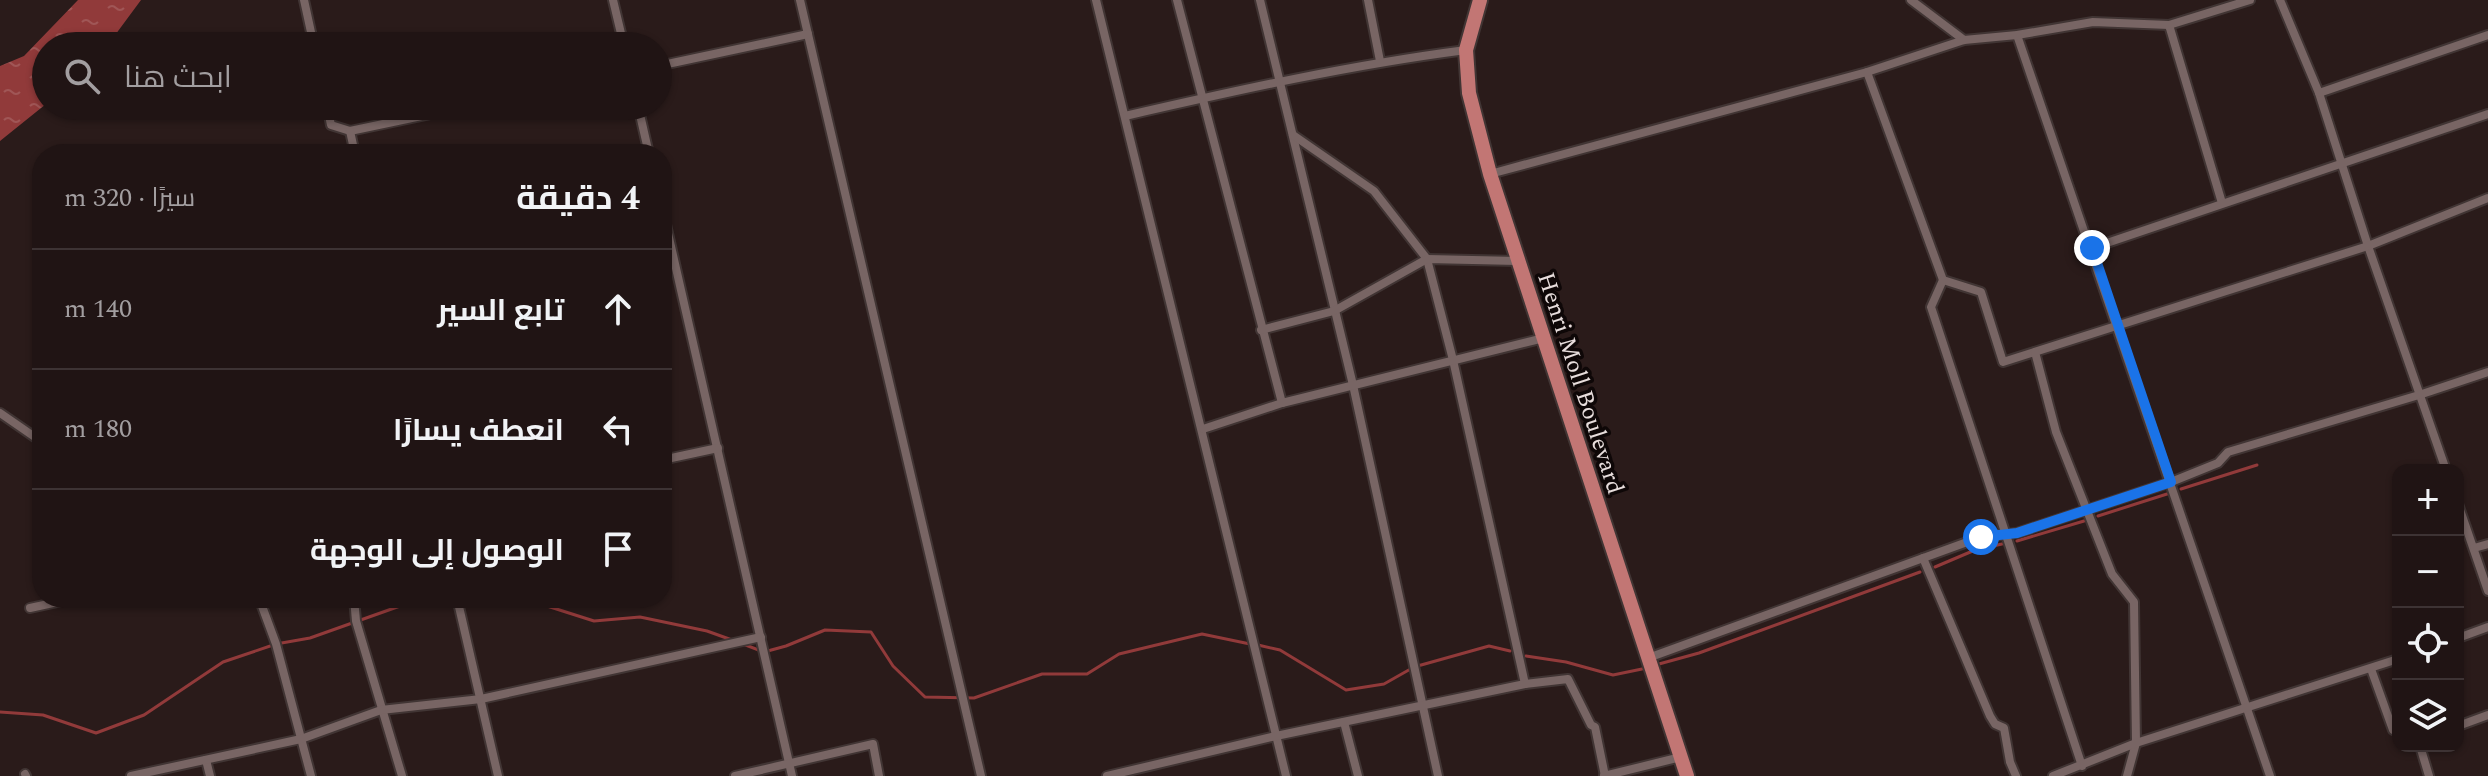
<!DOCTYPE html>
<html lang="ar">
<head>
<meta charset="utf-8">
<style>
  :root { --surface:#201414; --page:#281d1d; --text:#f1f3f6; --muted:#a29ea0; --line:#3d3334 }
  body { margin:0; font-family:Spectral,Cairo,serif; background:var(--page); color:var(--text); direction:rtl }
  .controls { position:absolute; right:24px; bottom:24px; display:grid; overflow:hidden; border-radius:16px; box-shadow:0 2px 6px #0004 }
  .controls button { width:72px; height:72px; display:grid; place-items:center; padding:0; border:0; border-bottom:2px solid var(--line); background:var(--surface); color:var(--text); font:40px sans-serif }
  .stop { position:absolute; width:24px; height:24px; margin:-18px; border:6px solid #1a73e8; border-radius:50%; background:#fff }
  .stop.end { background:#1a73e8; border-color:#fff; box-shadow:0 2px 8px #0008 }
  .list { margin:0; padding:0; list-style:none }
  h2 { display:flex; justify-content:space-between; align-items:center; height:104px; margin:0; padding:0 32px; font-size:34px }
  h2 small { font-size:26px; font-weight:400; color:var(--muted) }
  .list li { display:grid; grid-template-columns:52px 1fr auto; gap:24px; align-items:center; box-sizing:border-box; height:120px; padding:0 32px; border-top:2px solid var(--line) }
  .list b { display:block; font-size:30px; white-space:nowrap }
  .list em { font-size:26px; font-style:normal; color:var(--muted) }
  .icon { flex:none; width:44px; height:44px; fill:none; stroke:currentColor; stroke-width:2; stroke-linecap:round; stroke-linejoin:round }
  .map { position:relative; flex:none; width:2488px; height:776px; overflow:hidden; direction:ltr }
  .search { position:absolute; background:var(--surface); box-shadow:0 2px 6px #0004; left:32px; top:32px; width:640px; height:88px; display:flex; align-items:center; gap:20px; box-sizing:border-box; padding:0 28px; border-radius:44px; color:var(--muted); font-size:30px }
  .panel { position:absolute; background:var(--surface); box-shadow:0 2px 6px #0004; left:32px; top:144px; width:640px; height:464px; border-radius:32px; direction:rtl }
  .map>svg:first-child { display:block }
  .water { fill:url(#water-ripples) }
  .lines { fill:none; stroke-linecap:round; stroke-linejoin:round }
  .stream { stroke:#913a3a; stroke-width:3 }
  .minor-casing { stroke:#413534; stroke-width:12 }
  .trunk-casing { stroke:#413534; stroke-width:18 }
  .minor { stroke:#786564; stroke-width:8 }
  .trunk { stroke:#c27674; stroke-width:14 }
  .route { stroke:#1a73e8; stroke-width:10 }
  .labels { text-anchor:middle; stroke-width:7; stroke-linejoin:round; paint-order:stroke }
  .street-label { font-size:24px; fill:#e7dddc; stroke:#0e0707 }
</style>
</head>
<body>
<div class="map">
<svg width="2488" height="776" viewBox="0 0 2488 776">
  <defs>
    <pattern id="water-ripples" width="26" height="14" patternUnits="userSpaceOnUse" patternTransform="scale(2)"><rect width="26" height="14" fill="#913a3a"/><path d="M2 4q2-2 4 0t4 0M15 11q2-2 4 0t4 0" fill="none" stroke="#a05656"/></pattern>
  </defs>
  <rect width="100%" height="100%" fill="#2a1b1a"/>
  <polygon class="water" points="78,0 141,0 107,46 46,46 46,104 0,141 0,66 24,56"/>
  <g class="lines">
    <g class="stream">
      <polyline points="2181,489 2257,465"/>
      <polyline points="2098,516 2167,494"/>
      <polyline points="2017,541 2084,521"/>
      <polyline points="1935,567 1975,550 2002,544"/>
      <polyline points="522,598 594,621 640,617 707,631 732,640"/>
      <polyline points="743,644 764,652 786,646 825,630 871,632 893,666 925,697 974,698 1042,674 1087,674 1119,654 1202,634 1250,644"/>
      <polyline points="1258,645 1280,650 1346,690 1384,684 1414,667 1489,646 1510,651"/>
      <polyline points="1526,656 1566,662 1613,675 1642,669"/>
      <polyline points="1659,664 1699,653 1920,572"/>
      <polyline points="0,712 43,715 96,733 144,715 223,662 276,644 310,638 400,606 434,598"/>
    </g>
    <g class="minor-casing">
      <g id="minor">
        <polyline points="304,0 314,46"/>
        <polyline points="613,0 624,46"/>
        <polyline points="800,0 981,776"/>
        <polyline points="1096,0 1286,776"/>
        <polyline points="1177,0 1282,403"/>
        <polyline points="1260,0 1353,385 1438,776"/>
        <polyline points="1368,0 1380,61"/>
        <polyline points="1911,0 1964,40"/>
        <polyline points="2280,0 2319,93 2368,246 2446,470"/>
        <polyline points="2169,25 2222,203"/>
        <polyline points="2017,35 2270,776"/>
        <polyline points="658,66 808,34"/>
        <polyline points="1867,72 1943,280 1981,292 2003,362 2368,246 2488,198"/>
        <polyline points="2319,93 2488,35"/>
        <polyline points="327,106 331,125 350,131 469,106"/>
        <polyline points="638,106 649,154"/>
        <path d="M 1125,116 C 1238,90 1350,65 1466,50"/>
        <polyline points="350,131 355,154"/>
        <polyline points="1293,135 1374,191 1427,259 1453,360 1525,684"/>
        <polyline points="1490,174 1867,72 1964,40 2017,35 2093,22 2169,25 2250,0"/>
        <polyline points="662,207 792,776"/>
        <polyline points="2092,248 2488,114"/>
        <polyline points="1943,280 1931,307 2082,766"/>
        <polyline points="1261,330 1334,311 1427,259 1518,261"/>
        <polyline points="2035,352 2056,432 2112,574 2134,602 2136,743 2127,776"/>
        <polyline points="0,413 42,442"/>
        <polyline points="1203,429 1282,403 1544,338"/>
        <polyline points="662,460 718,448"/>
        <polyline points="2458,504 2488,591"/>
        <polyline points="2474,548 2488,544"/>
        <polyline points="1923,558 1990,716 1995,724 2004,728 2010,762 2016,776"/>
        <polyline points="259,598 276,644 311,776"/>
        <polyline points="354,598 356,621 402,776"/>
        <polyline points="457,598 498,776"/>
        <polyline points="30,608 76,598"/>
        <polyline points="2458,638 2488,627"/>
        <polyline points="1648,658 1981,537 2017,533 2171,482 2218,463 2228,452 2419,395 2488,372"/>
        <polyline points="2371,669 2393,730 2398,732"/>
        <polyline points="1344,722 1358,776"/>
        <polyline points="2458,726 2488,715"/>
        <polyline points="2420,746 2429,776"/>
        <polyline points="206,760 210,776"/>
        <polyline points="25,774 26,776"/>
        <polyline points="131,776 301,739 381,710 481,699 761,637"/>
        <polyline points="735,776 873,744 879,776"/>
        <polyline points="1107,776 1276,736 1525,684 1568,679 1591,725 1595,727 1605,776"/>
        <polyline points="1604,776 1681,757"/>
        <polyline points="2053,776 2136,743 2398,659"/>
      </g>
    </g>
    <g class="trunk-casing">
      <polyline id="trunk" points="1480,0 1466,50 1469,93 1490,174 1687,776"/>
    </g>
    <use href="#minor" class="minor"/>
    <use href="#trunk" class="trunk"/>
  </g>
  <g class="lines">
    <polyline class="route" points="1981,537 2017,533 2171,482 2092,248"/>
  </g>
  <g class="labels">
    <g class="street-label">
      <text transform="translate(1581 383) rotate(72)" y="8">Henri Moll Boulevard</text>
    </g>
  </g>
</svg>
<div class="controls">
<button>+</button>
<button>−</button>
<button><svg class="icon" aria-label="locate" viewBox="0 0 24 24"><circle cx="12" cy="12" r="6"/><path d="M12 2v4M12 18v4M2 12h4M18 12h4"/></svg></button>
<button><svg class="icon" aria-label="layers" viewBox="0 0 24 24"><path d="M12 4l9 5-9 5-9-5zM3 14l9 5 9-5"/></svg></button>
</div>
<div class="stop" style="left:1981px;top:537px"></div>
<div class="stop end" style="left:2092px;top:248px"></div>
<div class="search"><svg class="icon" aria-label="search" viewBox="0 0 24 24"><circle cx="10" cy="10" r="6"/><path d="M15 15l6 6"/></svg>ابحث هنا</div>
<section class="panel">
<h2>4 دقيقة<small>سيرًا · 320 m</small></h2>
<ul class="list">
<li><svg class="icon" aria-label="ahead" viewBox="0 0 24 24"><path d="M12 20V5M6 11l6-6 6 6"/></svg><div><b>تابع السير</b></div><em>140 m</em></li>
<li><svg class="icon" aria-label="left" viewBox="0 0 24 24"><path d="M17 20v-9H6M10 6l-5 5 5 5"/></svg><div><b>انعطف يسارًا</b></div><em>180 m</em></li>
<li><svg class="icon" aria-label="arrive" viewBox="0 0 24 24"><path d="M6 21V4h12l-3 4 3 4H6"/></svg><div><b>الوصول إلى الوجهة</b></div></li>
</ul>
</section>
</div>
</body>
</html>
